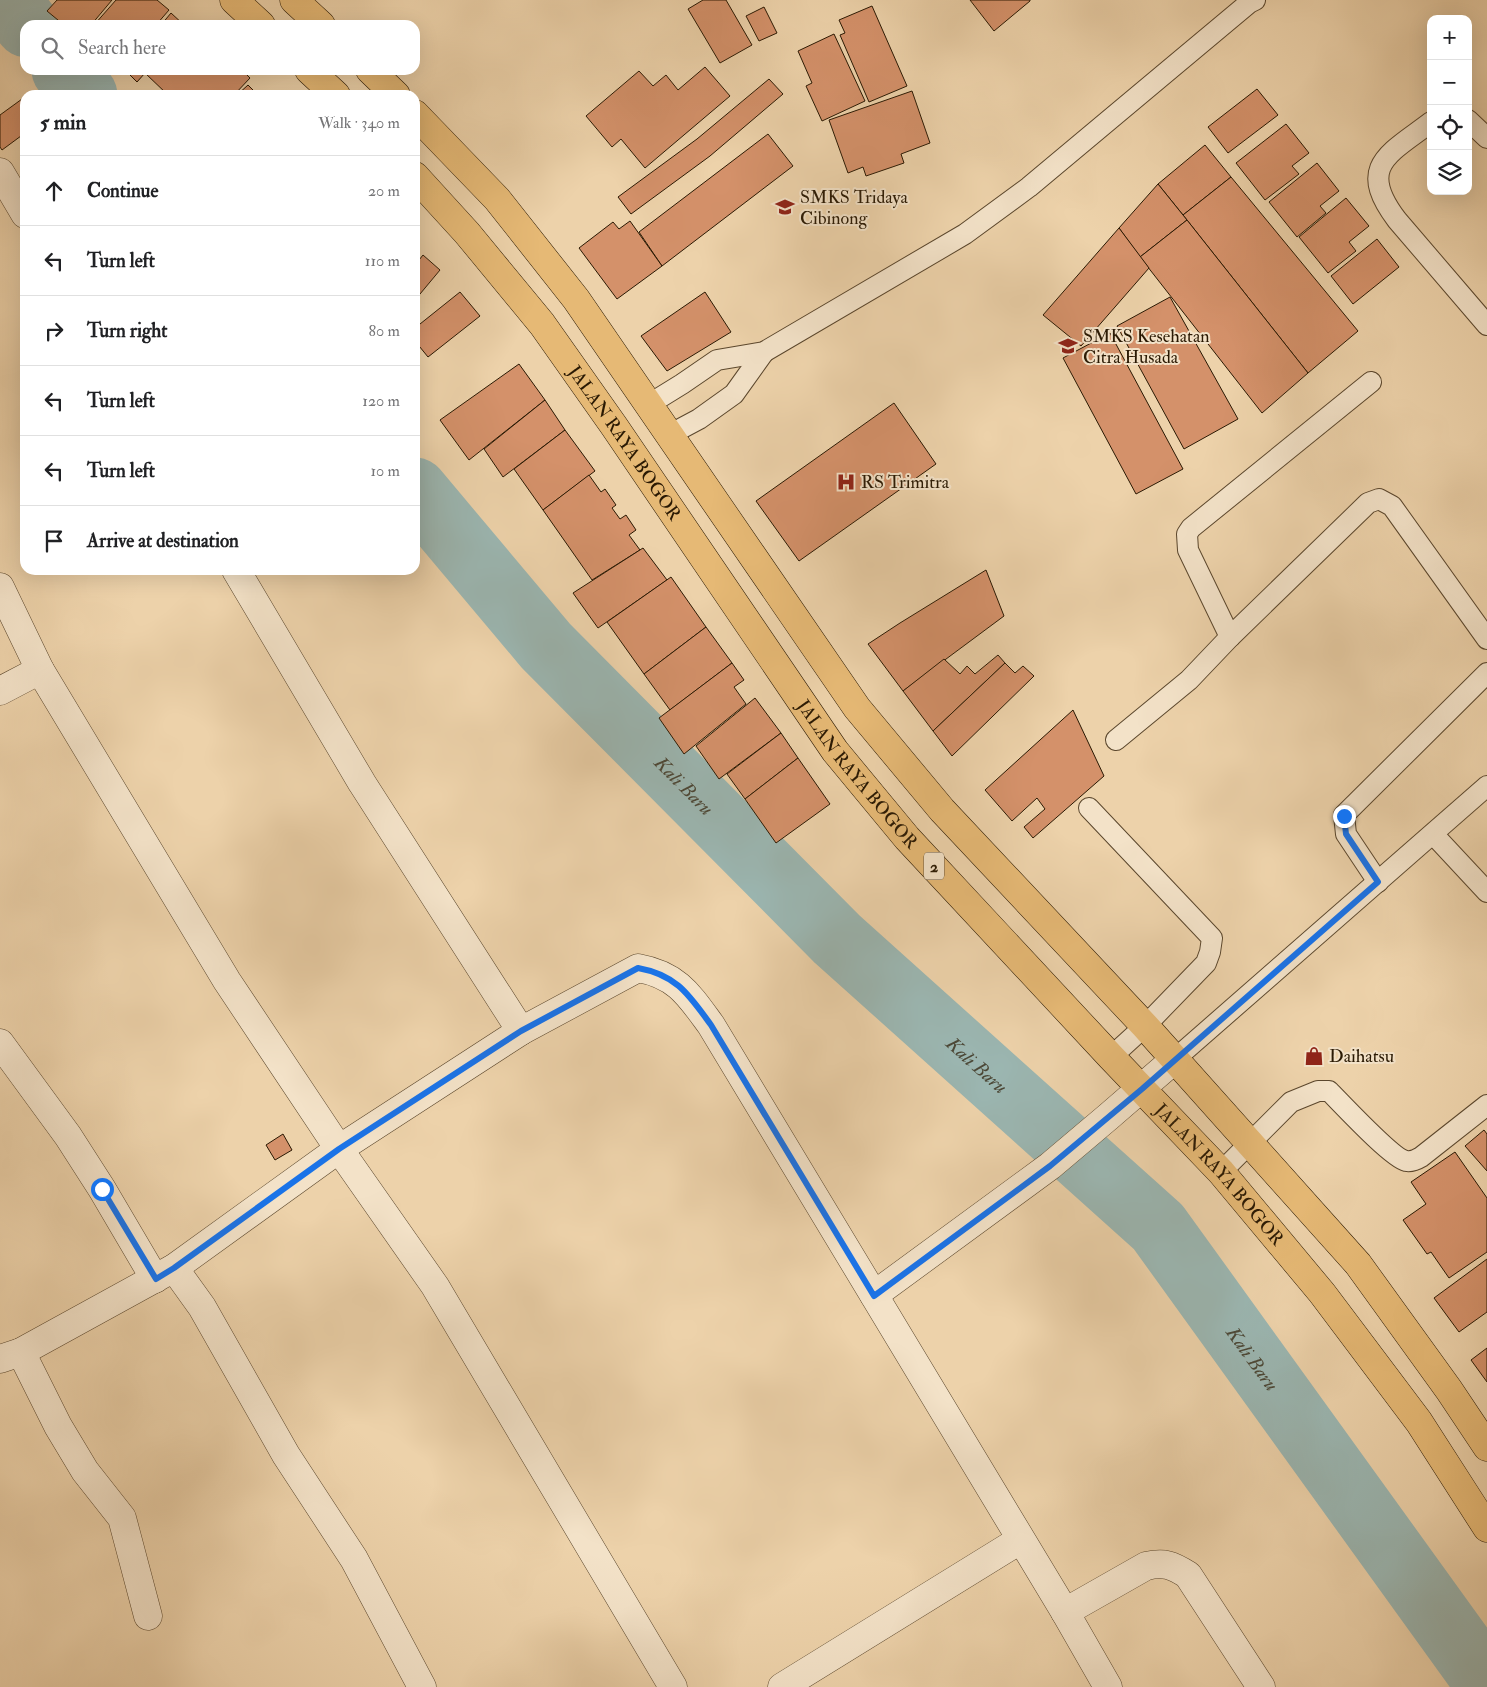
<!DOCTYPE html>
<html lang="en">
<head>
<meta charset="utf-8">
<style>
  :root { --surface:#fff; --page:#f6f6f6; --text:#202124; --muted:#757577; --line:#e0e0e0 }
  body { margin:0; font-family:"IM FELL Double Pica",serif; background:var(--page); color:var(--text) }
  .controls { position:absolute; right:15px; top:15px; display:grid; overflow:hidden; border-radius:10px; box-shadow:0 5px 20px #0002 }
  .controls button { width:45px; height:45px; display:grid; place-items:center; padding:0; border:0; border-bottom:1px solid var(--line); background:var(--surface); color:var(--text); font:25px sans-serif }
  .stop { position:absolute; width:15px; height:15px; margin:-11px; border:4px solid #1a73e8; border-radius:50%; background:#fff }
  .stop.end { background:#1a73e8; border-color:#fff; box-shadow:0 1px 5px #0008 }
  .list { margin:0; padding:0; list-style:none }
  h2 { display:flex; justify-content:space-between; align-items:center; height:65px; margin:0; padding:0 20px; font-size:21px }
  h2 small { font-size:16px; font-weight:400; color:var(--muted) }
  .list li { display:grid; grid-template-columns:32px 1fr auto; gap:15px; align-items:center; box-sizing:border-box; height:70px; padding:0 20px; border-top:1px solid var(--line) }
  .list b { display:block; font-size:19px; white-space:nowrap }
  .list em { font-size:16px; font-style:normal; color:var(--muted) }
  .icon { flex:none; width:28px; height:28px; fill:none; stroke:currentColor; stroke-width:2; stroke-linecap:round; stroke-linejoin:round }
  .map { position:relative; flex:none; width:1487px; height:1687px; overflow:hidden }
  .search { position:absolute; background:var(--surface); box-shadow:0 5px 20px #0002; left:20px; top:20px; width:400px; height:55px; display:flex; align-items:center; gap:12px; box-sizing:border-box; padding:0 18px; border-radius:15px; color:var(--muted); font-size:19px }
  .panel { position:absolute; background:var(--surface); box-shadow:0 5px 20px #0002; left:20px; top:90px; width:400px; height:485px; border-radius:15px }
  .map>svg:first-child { display:block }
  .lines { fill:none; stroke-linecap:round; stroke-linejoin:round }
  .river { stroke:#9bb6b1; stroke-width:65 }
  .building { fill:#d4916a; stroke:#2a1903 }
  .lane-casing { stroke:#5b472d; stroke-width:22 }
  .street-casing { stroke:#5b472d; stroke-width:29 }
  .highway-casing { stroke:#2a1903; stroke-width:29 }
  .lane { stroke:#f3e2c8; stroke-width:20 }
  .street { stroke:#f3e2c8; stroke-width:28 }
  .highway { stroke:#e6b975; stroke-width:28 }
  .route { stroke:#1a73e8; stroke-width:6 }
  .labels { text-anchor:middle; stroke-width:4; stroke-linejoin:round; paint-order:stroke }
  .shield { fill:#f3e2c8; stroke:#66553e; stroke-width:1 }
  .shield-label { font-size:16px; font-weight:bold; fill:#2a1903 }
  .poi-label { font-size:18px; fill:#2a1903; stroke:#f3e2c8; text-anchor:start }
  .street-label { font-size:18px; fill:#2a1903; stroke:#f3e2c8 }
  .water-label { font-size:19px; font-style:italic; fill:#4c4837; stroke:#f3e2c8 }
</style>
</head>
<body>
<div class="map">
<svg width="1487" height="1687" viewBox="0 0 1487 1687">
  <rect width="100%" height="100%" fill="#edd2aa"/>
  <filter id="stains"><feTurbulence type="fractalNoise" baseFrequency=".004" numOctaves="4"/><feColorMatrix values="0 0 0 0 .2 0 0 0 0 .09 0 0 0 0 .02 0 0 0 .5 -.17"/></filter>
  <radialGradient id="worn" r=".72"><stop offset=".6" stop-color="#630" stop-opacity="0"/><stop offset="1" stop-color="#630" stop-opacity=".3"/></radialGradient>
  <g class="lines">
    <g class="river">
      <polyline points="7,0 27,25"/>
      <polyline points="64,70 85,95"/>
      <path id="s1" d="M 415,490 L 546,646 L 837,939 L 1158,1227 L 1487,1683"/>
    </g>
  </g>
  <g class="building">
    <polygon points="57,0 112,0 91,25 64,25 47,11"/>
    <polygon points="116,0 157,0 169,10 156,25 94,25"/>
    <polygon points="703,0 726,0 752,45 720,63 688,9"/>
    <polygon points="970,0 1030,0 1030,1 994,31"/>
    <polygon points="872,6 907,86 869,102 840,35 845,33 839,20"/>
    <polygon points="764,7 777,33 759,41 746,16"/>
    <polygon points="171,13 184,25 161,25"/>
    <polygon points="834,34 865,101 822,121 806,86 812,83 798,51"/>
    <polygon points="705,67 730,96 645,168 621,139 612,147 586,116 639,71 653,86 666,75 678,90"/>
    <polygon points="125,70 232,70 236,73 239,70 242,70 250,78 234,95 168,95 145,73 137,82"/>
    <polygon points="769,79 783,94 710,156 631,214 618,197 697,139"/>
    <polygon points="248,85 258,95 237,95"/>
    <polygon points="1257,89 1278,115 1228,153 1208,127"/>
    <polygon points="912,91 930,143 901,154 904,163 866,176 863,167 848,173 829,120"/>
    <polygon points="22,99 25,103 25,133 2,150 0,147 0,115"/>
    <polygon points="1286,124 1309,153 1292,166 1299,174 1265,200 1236,163"/>
    <polygon points="768,134 793,166 662,266 639,232"/>
    <polygon points="1205,145 1231,177 1183,215 1158,184"/>
    <polygon points="1317,163 1339,191 1320,206 1326,213 1297,237 1269,202"/>
    <polygon points="1231,177 1358,331 1308,373 1183,215"/>
    <polygon points="1158,184 1187,220 1140,257 1119,228"/>
    <polygon points="1346,198 1369,226 1349,242 1356,251 1328,273 1299,237"/>
    <polygon points="1187,220 1308,373 1262,413 1140,257"/>
    <polygon points="630,221 662,266 617,299 579,248 613,222 619,229"/>
    <polygon points="1119,228 1149,268 1081,346 1043,315"/>
    <polygon points="1377,239 1399,267 1353,304 1331,276"/>
    <polygon points="423,255 440,270 415,300 415,265"/>
    <polygon points="460,292 480,316 428,357 415,341 415,328"/>
    <polygon points="705,292 731,332 667,371 641,336"/>
    <polygon points="1170,297 1238,419 1184,449 1117,326"/>
    <polygon points="1110,333 1183,469 1136,494 1063,358"/>
    <polygon points="519,364 545,400 469,460 440,420"/>
    <polygon points="545,400 565,430 503,477 484,449"/>
    <polygon points="894,403 936,464 799,561 756,501"/>
    <polygon points="565,430 595,471 543,510 514,469"/>
    <polygon points="589,475 601,492 605,489 616,505 612,508 620,519 626,515 636,530 629,535 640,550 592,580 543,510"/>
    <polygon points="643,548 667,580 598,628 573,593"/>
    <polygon points="986,570 1004,616 903,691 868,644 900,623"/>
    <polygon points="671,577 706,627 644,674 607,622"/>
    <polygon points="706,627 732,663 670,710 644,674"/>
    <polygon points="998,655 1005,663 933,731 903,691 944,659 960,674 967,666 975,674"/>
    <polygon points="732,663 744,680 734,687 746,704 684,754 659,718"/>
    <polygon points="1005,663 1015,673 1023,666 1034,676 952,756 933,731"/>
    <polygon points="755,698 781,733 719,779 696,746"/>
    <polygon points="1073,710 1104,776 1033,838 1024,827 1045,809 1037,798 1012,821 985,790"/>
    <polygon points="781,733 798,758 745,799 727,774"/>
    <polygon points="798,758 830,804 776,843 745,799"/>
    <polygon points="1484,1130 1487,1134 1487,1171 1465,1146"/>
    <polygon points="283,1134 292,1150 275,1160 266,1145"/>
    <polygon points="1455,1152 1487,1198 1487,1252 1449,1278 1431,1252 1427,1254 1403,1220 1426,1204 1411,1182"/>
    <polygon points="1487,1259 1487,1312 1459,1332 1434,1298"/>
    <polygon points="1487,1348 1487,1382 1471,1360"/>
  </g>
  <g class="lines">
    <g class="lane-casing">
      <g id="lane">
        <polyline points="1468,120 1487,138"/>
        <path d="M 1431,122 C 1389,154 1356,166 1397,220 L 1487,325"/>
        <polyline points="648,405 682,384 717,360 764,352 965,234 1029,187 1249,3 1255,0"/>
        <polyline points="669,435 699,419 734,394 764,352"/>
        <polyline points="1230,637 1188,550 1187,534 1191,528 1371,382"/>
        <polyline points="1116,740 1189,680 1230,637 1368,503 1379,499 1392,506 1487,639"/>
        <polyline points="1089,808 1212,938 1210,952 1206,963 1145,1026 1111,1057"/>
        <polyline points="1433,834 1487,892"/>
        <polyline points="1378,882 1346,834 1344,815 1487,673"/>
        <polyline points="1175,1059 1487,786"/>
        <path d="M 1221,1172 L 1291,1102 L 1318,1091 L 1329,1091 C 1342,1104 1392,1158 1406,1161 C 1412,1162 1416,1160 1421,1157 L 1487,1105"/>
      </g>
    </g>
    <g class="street-casing">
      <g id="street">
        <polyline points="0,172 25,214"/>
        <polyline points="236,570 362,783 521,1031"/>
        <polyline points="0,587 40,670 227,981 339,1149 435,1286 673,1687"/>
        <polyline points="0,691 40,670"/>
        <polyline points="0,1043 68,1136 102,1189 155,1279"/>
        <polyline points="174,1268 202,1307 286,1455 354,1559 422,1687"/>
        <polyline points="874,1295 1050,1166 1108,1117 1175,1059"/>
        <polyline points="21,1352 58,1426 85,1471 122,1518 148,1616"/>
        <path d="M 0,1359 L 21,1352 L 174,1268 L 339,1149 L 521,1031 L 638,968 C 677,975 689,995 711,1025 L 1065,1612 L 1108,1687"/>
        <path d="M 1065,1612 L 1146,1566 C 1165,1562 1172,1565 1188,1575 L 1261,1687"/>
        <polyline points="782,1687 1020,1540"/>
      </g>
    </g>
    <g class="highway-casing">
      <g id="highway">
        <polyline points="234,0 261,25"/>
        <polyline points="294,0 321,25"/>
        <polyline points="309,70 336,95"/>
        <polyline points="370,70 396,95"/>
        <polyline points="415,114 497,199 576,299 857,708 942,810 1145,1026 1358,1264 1449,1390 1487,1447"/>
        <path id="s2" d="M 415,176 L 467,233 L 542,324 L 614,426 L 835,751 L 907,838 L 1111,1057 L 1221,1172 L 1322,1293 L 1419,1422 L 1487,1528"/>
      </g>
    </g>
    <use href="#lane" class="lane"/>
    <use href="#street" class="street"/>
    <use href="#highway" class="highway"/>
  </g>
  <g class="lines">
    <path class="route" d="M 102,1189 L 156,1279 L 174,1268 L 339,1149 L 521,1031 L 638,968 C 677,975 689,995 711,1025 L 874,1296 L 1050,1166 L 1142,1089 L 1378,882 L 1346,834 L 1344,816"/>
  </g>
  <defs>
    <g id="school-bare" transform="scale(1.5)"><path d="M0-5L7-2L0 1L-7-2ZM-4 1L0 2.5L4 1V4Q0 6-4 4Z" fill="#8f2418" stroke="#f3e2c8" stroke-width="2.5" paint-order="stroke"/></g>
    <g id="hospital-bare" transform="scale(1.5)"><path d="M-5-5h3v3.5h4V-5h3V5h-3V1.5h-4V5h-3Z" fill="#8f2418" stroke="#f3e2c8" stroke-width="2.5" paint-order="stroke"/></g>
    <g id="shop-bare" transform="scale(1.5)"><path d="M-5-2.5h2.3a2.7 3.5 0 0 1 5.4 0H5L5.5 6h-11ZM-1.5-2.5h3a1.5 2.3 0 0 0-3 0Z" fill="#8f2418" stroke="#f3e2c8" stroke-width="2.5" paint-order="stroke"/></g>
  </defs>
  <g fill-rule="evenodd">
    <use href="#school-bare" x="785" y="207"/>
    <use href="#school-bare" x="1068" y="346"/>
    <use href="#hospital-bare" x="846" y="482"/>
    <use href="#shop-bare" x="1314" y="1056"/>
  </g>
  <g class="labels">
    <rect class="shield" x="924" y="852.5" width="20" height="27" rx="4"/>
    <g class="shield-label">
      <text x="934" y="872">2</text>
    </g>
    <g class="poi-label">
      <text x="800" y="203">SMKS Tridaya<tspan x="800" dy="21">Cibinong</tspan></text>
      <text x="1083" y="342">SMKS Kesehatan<tspan x="1083" dy="21">Citra Husada</tspan></text>
      <text x="861" y="488">RS Trimitra</text>
      <text x="1329" y="1062">Daihatsu</text>
    </g>
    <g class="street-label">
      <text dy="6" stroke="none"><textPath href="#s2" startOffset="340">JALAN RAYA BOGOR</textPath></text>
      <text dy="6" stroke="none"><textPath href="#s2" startOffset="745">JALAN RAYA BOGOR</textPath></text>
      <text dy="6" stroke="none"><textPath href="#s2" startOffset="1285">JALAN RAYA BOGOR</textPath></text>
    </g>
    <g class="water-label">
      <text dy="7" stroke="none"><textPath href="#s1" startOffset="400">Kali Baru</textPath></text>
      <text dy="7" stroke="none"><textPath href="#s1" startOffset="805">Kali Baru</textPath></text>
      <text dy="7" stroke="none"><textPath href="#s1" startOffset="1210">Kali Baru</textPath></text>
    </g>
  </g>
  <rect width="100%" height="100%" filter="url(#stains)"/>
  <rect width="100%" height="100%" fill="url(#worn)"/>
</svg>
<div class="controls">
<button>+</button>
<button>−</button>
<button><svg class="icon" aria-label="locate" viewBox="0 0 24 24"><circle cx="12" cy="12" r="6"/><path d="M12 2v4M12 18v4M2 12h4M18 12h4"/></svg></button>
<button><svg class="icon" aria-label="layers" viewBox="0 0 24 24"><path d="M12 4l9 5-9 5-9-5zM3 14l9 5 9-5"/></svg></button>
</div>
<div class="stop" style="left:102px;top:1189px"></div>
<div class="stop end" style="left:1344px;top:816px"></div>
<div class="search"><svg class="icon" aria-label="search" viewBox="0 0 24 24"><circle cx="10" cy="10" r="6"/><path d="M15 15l6 6"/></svg>Search here</div>
<section class="panel">
<h2>5 min<small>Walk · 340 m</small></h2>
<ul class="list">
<li><svg class="icon" aria-label="ahead" viewBox="0 0 24 24"><path d="M12 20V5M6 11l6-6 6 6"/></svg><div><b>Continue</b></div><em>20 m</em></li>
<li><svg class="icon" aria-label="left" viewBox="0 0 24 24"><path d="M17 20v-9H6M10 6l-5 5 5 5"/></svg><div><b>Turn left</b></div><em>110 m</em></li>
<li><svg class="icon" aria-label="right" viewBox="0 0 24 24"><path d="M7 20v-9h11M14 6l5 5-5 5"/></svg><div><b>Turn right</b></div><em>80 m</em></li>
<li><svg class="icon" aria-label="left" viewBox="0 0 24 24"><path d="M17 20v-9H6M10 6l-5 5 5 5"/></svg><div><b>Turn left</b></div><em>120 m</em></li>
<li><svg class="icon" aria-label="left" viewBox="0 0 24 24"><path d="M17 20v-9H6M10 6l-5 5 5 5"/></svg><div><b>Turn left</b></div><em>10 m</em></li>
<li><svg class="icon" aria-label="arrive" viewBox="0 0 24 24"><path d="M6 21V4h12l-3 4 3 4H6"/></svg><div><b>Arrive at destination</b></div></li>
</ul>
</section>
</div>
</body>
</html>
